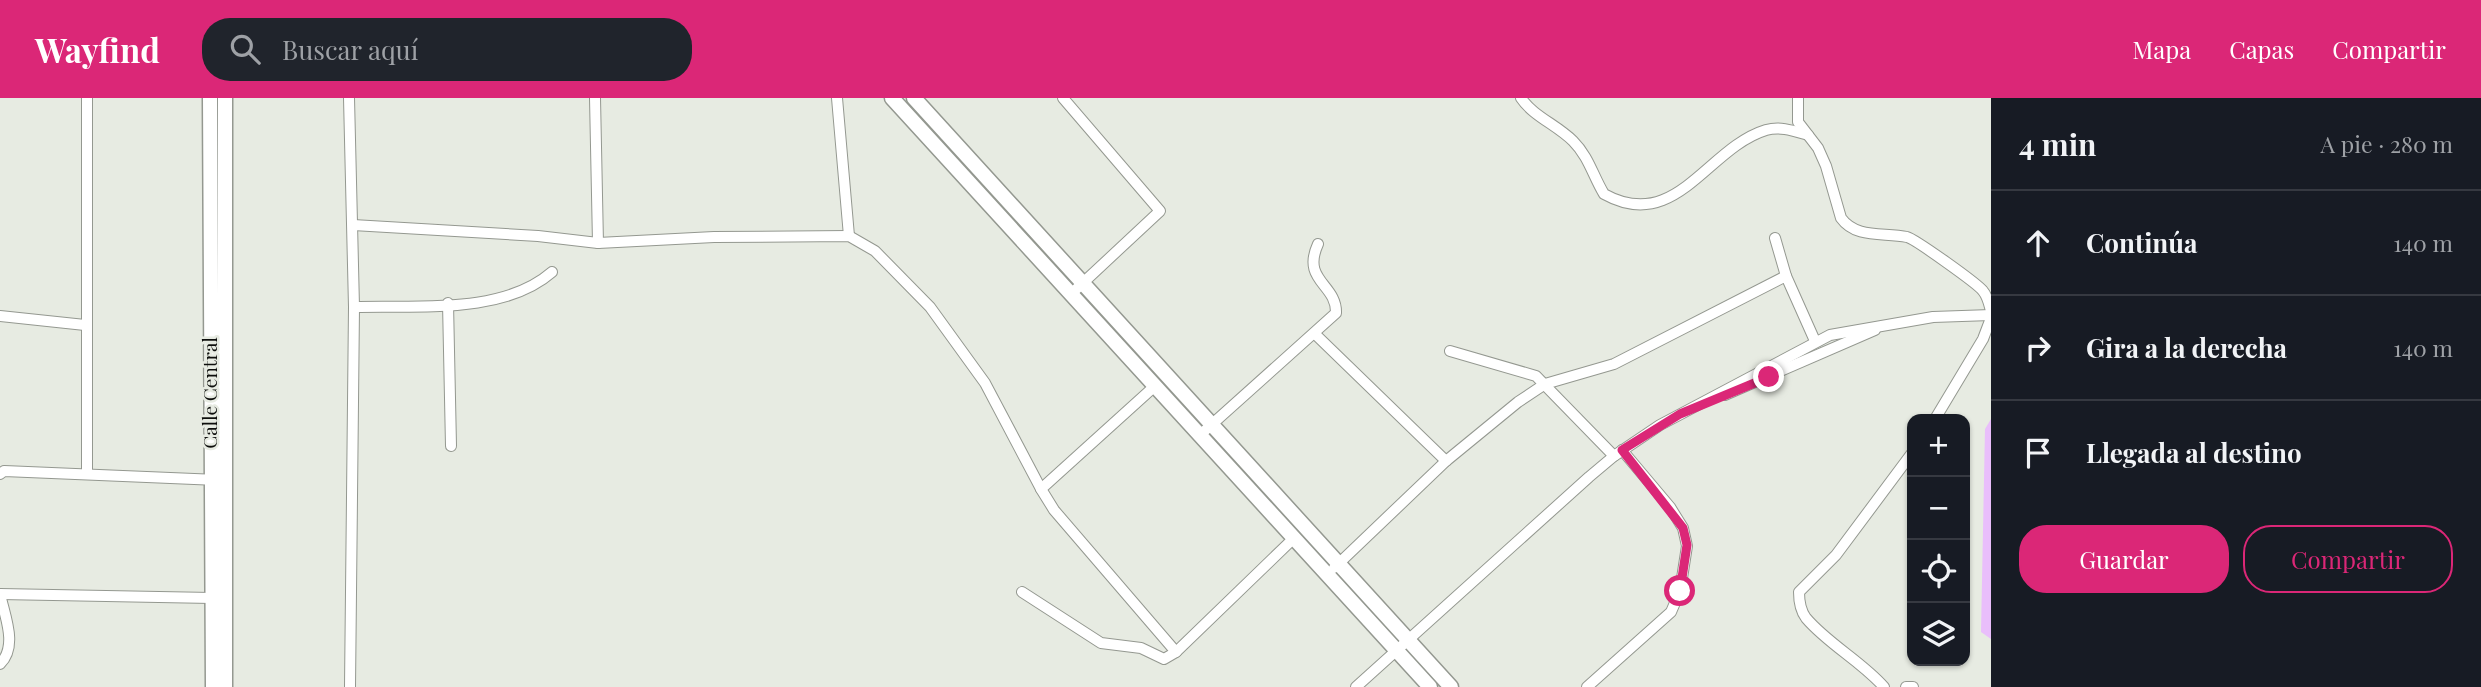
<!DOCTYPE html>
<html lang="es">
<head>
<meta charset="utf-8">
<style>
  :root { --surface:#171b24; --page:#20242c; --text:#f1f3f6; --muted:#9ea1a6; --line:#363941; --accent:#db2777 }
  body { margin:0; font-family:"Playfair Display",serif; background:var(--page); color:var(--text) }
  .controls { position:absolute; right:21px; bottom:21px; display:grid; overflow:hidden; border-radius:14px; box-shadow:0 2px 5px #0004 }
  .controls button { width:63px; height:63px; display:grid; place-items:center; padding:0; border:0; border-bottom:2px solid var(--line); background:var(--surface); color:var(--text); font:35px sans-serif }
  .stop { position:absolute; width:21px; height:21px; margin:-16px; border:5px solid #db2777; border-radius:50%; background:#fff }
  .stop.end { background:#db2777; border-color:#fff; box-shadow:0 2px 7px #0008 }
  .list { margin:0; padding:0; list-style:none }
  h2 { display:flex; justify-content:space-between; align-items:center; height:91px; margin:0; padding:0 28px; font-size:30px }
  h2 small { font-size:23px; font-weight:400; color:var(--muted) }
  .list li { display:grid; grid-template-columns:46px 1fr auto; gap:21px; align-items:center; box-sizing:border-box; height:105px; padding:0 28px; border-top:2px solid var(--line) }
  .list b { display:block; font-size:26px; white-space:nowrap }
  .list em { font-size:23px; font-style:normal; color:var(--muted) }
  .actions { display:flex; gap:14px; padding:21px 28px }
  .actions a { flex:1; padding:16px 0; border:2px solid var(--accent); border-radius:28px; text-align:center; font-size:24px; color:var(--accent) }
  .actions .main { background:var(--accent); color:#fff }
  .icon { flex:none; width:38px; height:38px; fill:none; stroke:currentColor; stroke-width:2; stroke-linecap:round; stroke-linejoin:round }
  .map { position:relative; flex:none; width:1991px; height:589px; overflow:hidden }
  header { display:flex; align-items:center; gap:42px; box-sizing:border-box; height:98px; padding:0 35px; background:var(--accent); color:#fff }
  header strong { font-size:33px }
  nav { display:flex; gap:38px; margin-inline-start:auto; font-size:24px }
  .search { width:490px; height:63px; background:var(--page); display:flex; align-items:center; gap:18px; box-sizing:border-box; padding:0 24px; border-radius:28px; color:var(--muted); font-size:26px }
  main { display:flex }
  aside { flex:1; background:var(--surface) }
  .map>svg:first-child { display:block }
  .grass { fill:#e9befb }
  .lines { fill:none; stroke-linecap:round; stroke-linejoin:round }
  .street-casing { stroke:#949890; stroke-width:12 }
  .secondary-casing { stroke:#949890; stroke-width:17 }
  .street { stroke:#fff; stroke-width:10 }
  .secondary { stroke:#fff; stroke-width:14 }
  .route { stroke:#db2777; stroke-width:9 }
  .labels { text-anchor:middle; stroke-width:5; stroke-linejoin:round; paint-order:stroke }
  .street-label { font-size:19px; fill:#0d0e0c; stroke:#e7ebe2 }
</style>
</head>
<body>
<header>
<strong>Wayfind</strong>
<div class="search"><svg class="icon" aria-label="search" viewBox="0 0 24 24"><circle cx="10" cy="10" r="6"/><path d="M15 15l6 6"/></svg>Buscar aquí</div>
<nav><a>Mapa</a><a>Capas</a><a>Compartir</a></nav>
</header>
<main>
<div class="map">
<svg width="1991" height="589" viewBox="0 0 1991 589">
  <rect width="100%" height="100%" fill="#e7ebe2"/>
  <polygon class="grass" points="1991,321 1991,541 1981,534 1985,331"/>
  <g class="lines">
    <g class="street-casing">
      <g id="street">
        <polyline points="87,0 87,375"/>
        <polyline points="349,0 354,209 350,589"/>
        <polyline points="595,0 598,145"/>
        <polyline points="837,0 849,138"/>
        <polyline points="1063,0 1160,113 1071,196"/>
        <path d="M 1521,0 C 1533,18 1557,27 1573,43 C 1589,59 1593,78 1604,96 C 1676,136 1707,50 1766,32 C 1781,28 1794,33 1808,37"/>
        <path d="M 1798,0 L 1798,24 L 1818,50 L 1826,68 L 1841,120 C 1856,141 1884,134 1907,139 C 1915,141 1978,186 1983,193 C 1988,199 1989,206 1991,213"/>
        <polyline points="353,127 538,138 598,145 714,139 849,138 875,153 930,209 985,285 1041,391"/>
        <polyline points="1775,140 1786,178"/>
        <polyline points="448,205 451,348"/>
        <path d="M 354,209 C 416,207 503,217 552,174"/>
        <polyline points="0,218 85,227"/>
        <polyline points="1315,236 1446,363"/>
        <polyline points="1450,253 1536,278 1614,358"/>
        <polyline points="1156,287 1041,391 1054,412 1176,554"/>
        <polyline points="1725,297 1875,232"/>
        <polyline points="1935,321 1983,241 1991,220"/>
        <path d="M 1200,337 L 1336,215 C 1337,186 1301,183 1318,146"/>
        <polyline points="0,376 4,373 218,382"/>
        <polyline points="1334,470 1446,363 1518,304 1545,286 1614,266 1786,178 1815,243"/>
        <polyline points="1022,494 1101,545 1141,550 1164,561 1176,554 1294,440"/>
        <polyline points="0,496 212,500"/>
        <path d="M 0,566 C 18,548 5,519 0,496"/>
        <polyline points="1356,589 1589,379 1614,358 1660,327 1830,237 1933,219 1991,217"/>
        <polyline points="1587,589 1671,514 1680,493 1687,448 1683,430 1670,409 1622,352"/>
        <path d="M 1884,589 C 1861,563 1828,546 1806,520 C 1800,512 1799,504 1799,494 L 1836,457 L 1912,355"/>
        <polyline points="1906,589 1913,589"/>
      </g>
    </g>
    <g class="secondary-casing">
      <g id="secondary">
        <polyline points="210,0 213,589"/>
        <polyline points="225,0 225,589"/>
        <polyline points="892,0 1430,589"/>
        <polyline points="914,0 1451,589"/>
      </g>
    </g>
    <use href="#street" class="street"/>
    <use href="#secondary" class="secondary"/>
  </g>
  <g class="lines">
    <polyline class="route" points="1680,493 1687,447 1683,430 1622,352 1680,316 1769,279"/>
  </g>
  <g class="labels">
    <g class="street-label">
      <text transform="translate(210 295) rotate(-90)" y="7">Calle Central</text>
    </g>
  </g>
</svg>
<div class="controls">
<button>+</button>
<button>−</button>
<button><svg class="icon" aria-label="locate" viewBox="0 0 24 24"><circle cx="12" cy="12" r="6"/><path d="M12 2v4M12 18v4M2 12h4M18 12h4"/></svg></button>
<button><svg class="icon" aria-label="layers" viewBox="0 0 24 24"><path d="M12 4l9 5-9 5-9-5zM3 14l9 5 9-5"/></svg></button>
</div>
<div class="stop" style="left:1680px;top:493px"></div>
<div class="stop end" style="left:1769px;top:279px"></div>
</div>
<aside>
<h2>4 min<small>A pie · 280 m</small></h2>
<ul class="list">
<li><svg class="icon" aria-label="ahead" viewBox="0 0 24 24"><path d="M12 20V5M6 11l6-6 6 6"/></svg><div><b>Continúa</b></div><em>140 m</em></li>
<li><svg class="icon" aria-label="right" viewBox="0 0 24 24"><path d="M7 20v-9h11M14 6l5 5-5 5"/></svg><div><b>Gira a la derecha</b></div><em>140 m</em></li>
<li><svg class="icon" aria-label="arrive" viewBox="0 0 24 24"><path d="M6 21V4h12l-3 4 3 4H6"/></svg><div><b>Llegada al destino</b></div></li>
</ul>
<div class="actions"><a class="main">Guardar</a><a>Compartir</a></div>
</aside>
</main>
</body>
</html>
